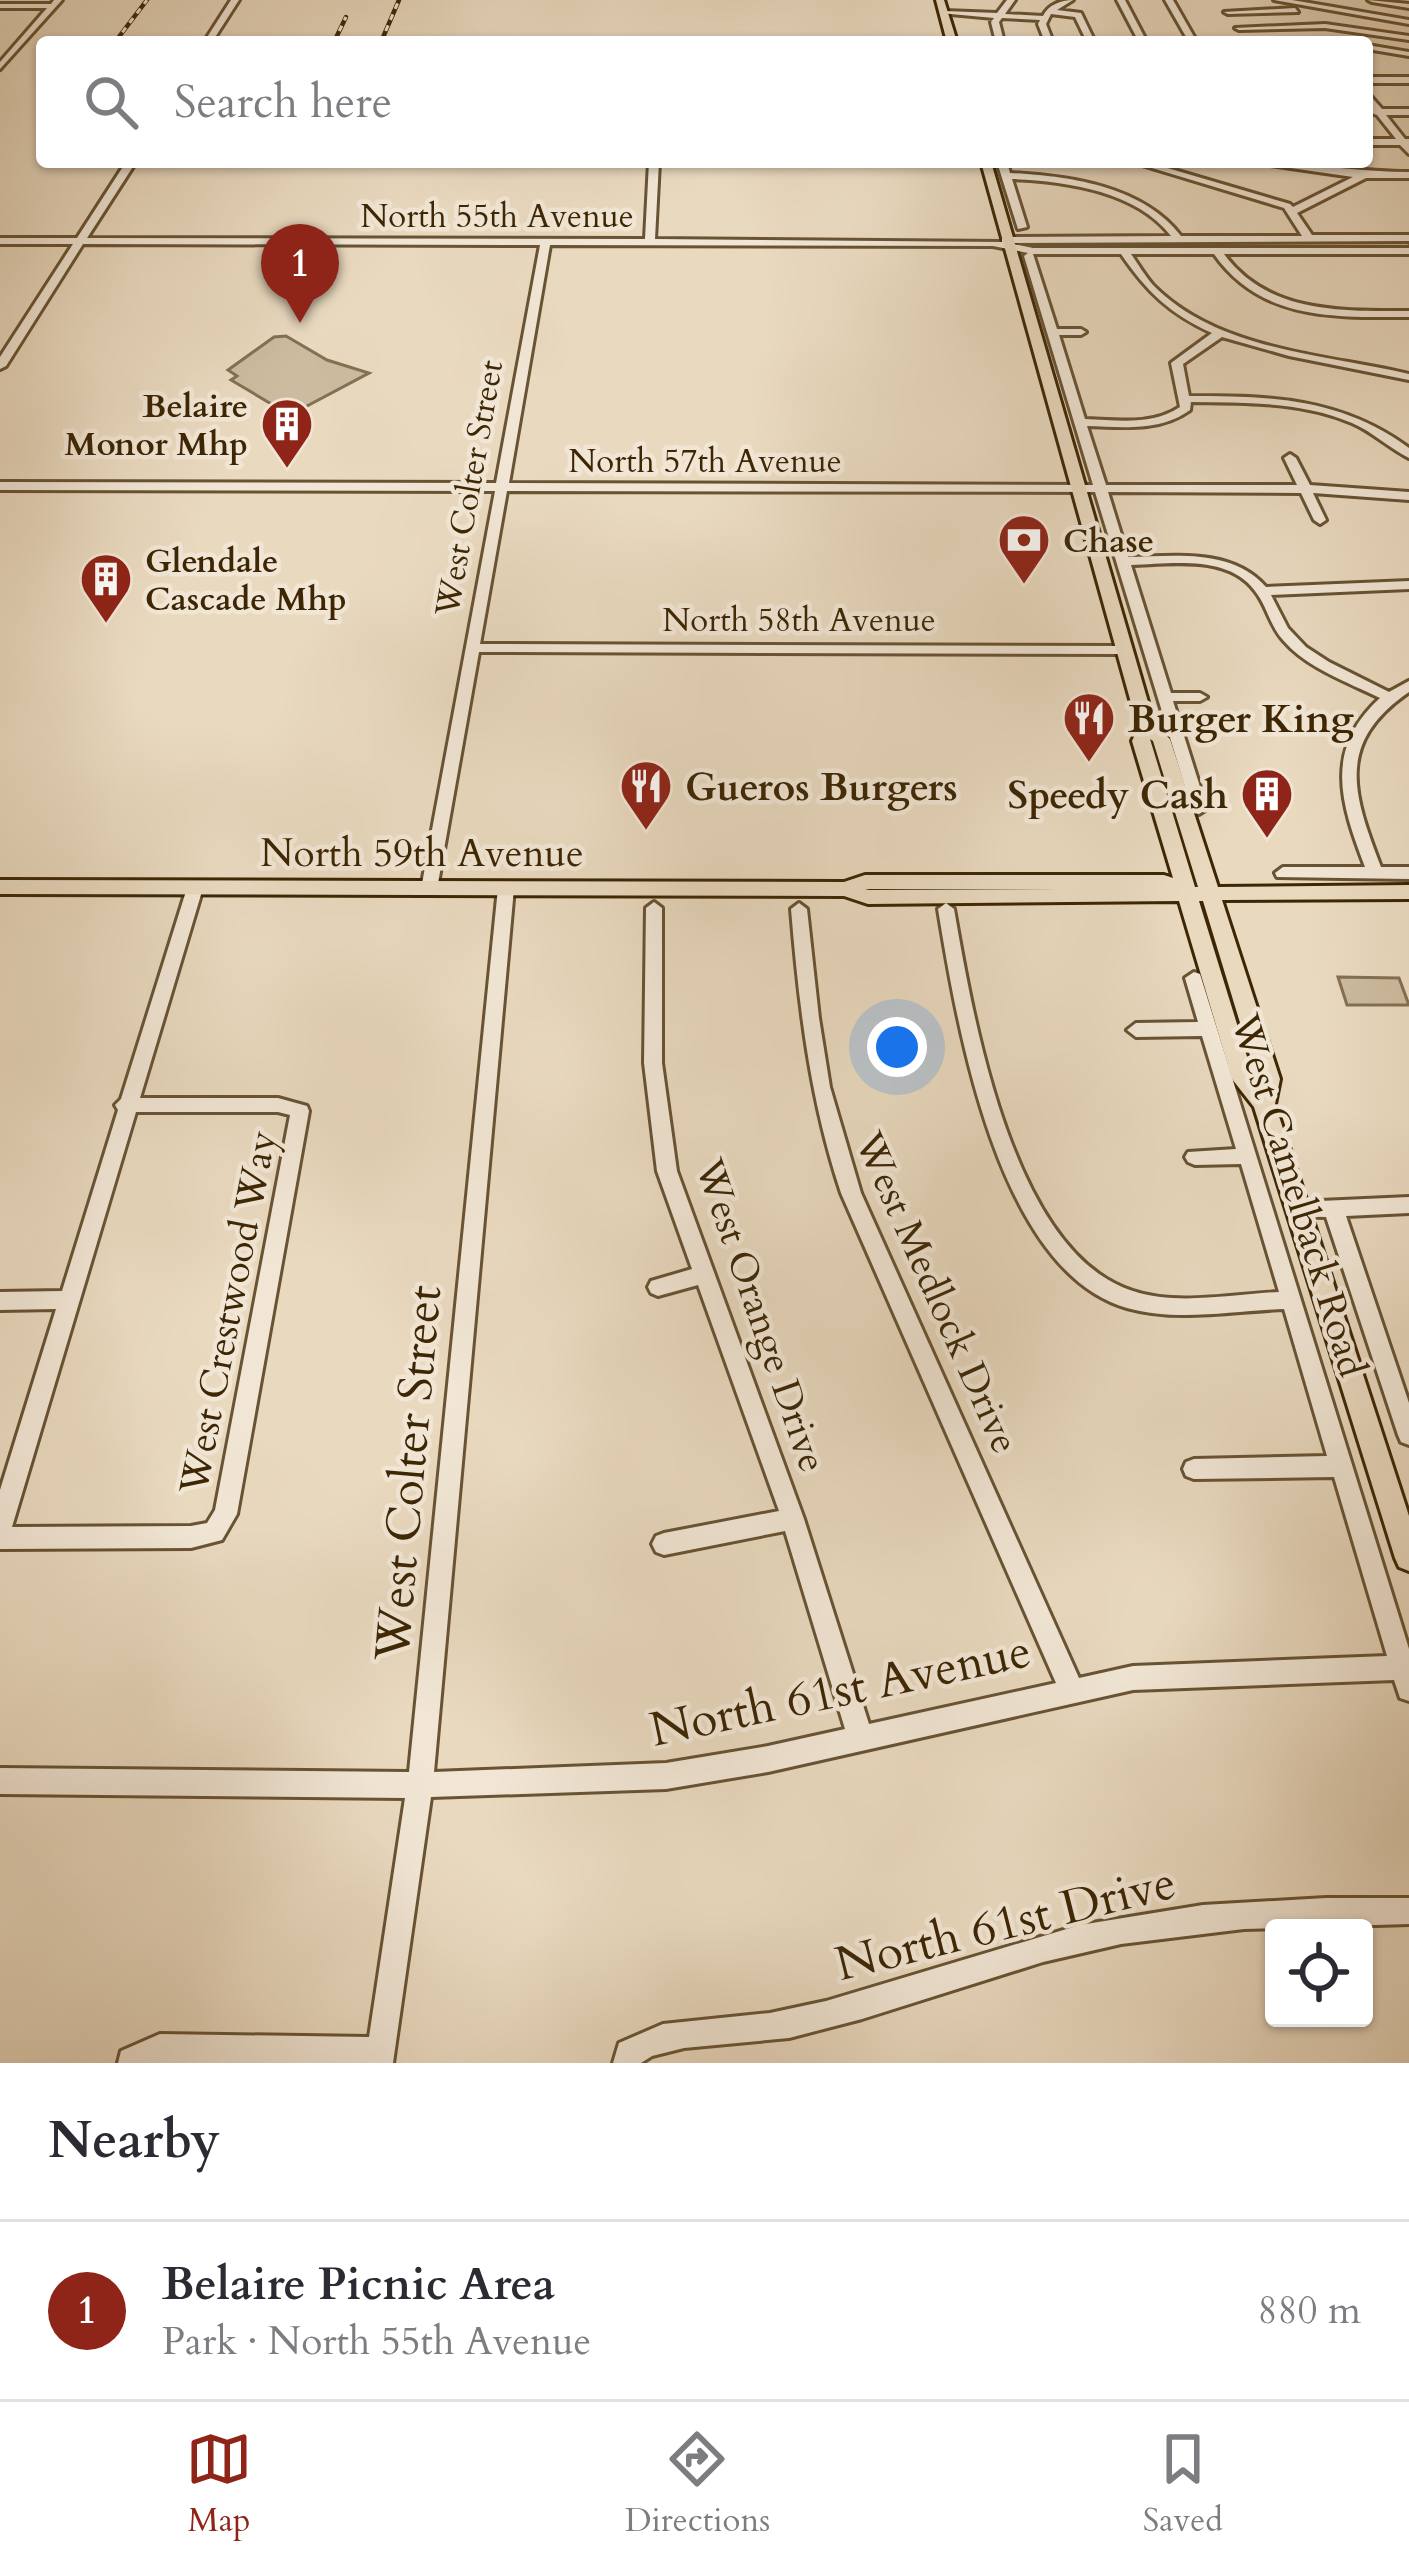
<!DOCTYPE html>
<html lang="en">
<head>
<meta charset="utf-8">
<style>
  :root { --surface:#fff; --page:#f7f7f7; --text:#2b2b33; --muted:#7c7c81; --line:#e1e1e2; --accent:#8f2418 }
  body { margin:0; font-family:Cardo,serif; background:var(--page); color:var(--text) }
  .controls { position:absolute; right:36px; bottom:36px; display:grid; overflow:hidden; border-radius:12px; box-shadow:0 3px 9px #0004 }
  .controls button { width:108px; height:108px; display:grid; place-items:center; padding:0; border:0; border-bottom:3px solid var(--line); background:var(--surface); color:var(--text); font:60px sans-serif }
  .you { position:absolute; left:897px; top:1047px; width:42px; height:42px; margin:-30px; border:9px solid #fff; border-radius:50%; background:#1a73e8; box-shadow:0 0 0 18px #1a73e833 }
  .badge { display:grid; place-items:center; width:78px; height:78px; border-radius:50%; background:var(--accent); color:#fff; font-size:39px; font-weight:700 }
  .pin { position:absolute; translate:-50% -99px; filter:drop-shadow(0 3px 6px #0008) }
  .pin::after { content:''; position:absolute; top:63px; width:42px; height:36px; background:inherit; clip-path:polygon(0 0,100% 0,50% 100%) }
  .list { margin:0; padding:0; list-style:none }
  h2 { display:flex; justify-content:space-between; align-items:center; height:156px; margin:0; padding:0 48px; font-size:51px }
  h2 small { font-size:39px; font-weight:400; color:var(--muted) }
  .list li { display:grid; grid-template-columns:78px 1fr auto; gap:36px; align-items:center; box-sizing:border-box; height:180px; padding:0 48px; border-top:3px solid var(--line) }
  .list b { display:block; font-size:45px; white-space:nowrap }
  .list p { margin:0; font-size:39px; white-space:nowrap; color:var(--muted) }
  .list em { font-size:39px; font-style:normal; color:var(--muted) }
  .icon { flex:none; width:66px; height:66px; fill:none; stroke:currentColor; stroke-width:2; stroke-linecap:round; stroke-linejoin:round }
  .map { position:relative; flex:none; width:1409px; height:2063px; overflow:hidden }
  .search { position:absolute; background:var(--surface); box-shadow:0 3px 9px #0004; left:36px; right:36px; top:36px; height:132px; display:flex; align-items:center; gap:30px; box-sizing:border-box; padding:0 42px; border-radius:12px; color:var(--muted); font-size:45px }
  .sheet { height:336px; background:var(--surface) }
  nav { display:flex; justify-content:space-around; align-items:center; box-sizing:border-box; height:168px; border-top:3px solid var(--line); background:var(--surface); font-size:33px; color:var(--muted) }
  nav a { display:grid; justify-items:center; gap:6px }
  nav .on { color:var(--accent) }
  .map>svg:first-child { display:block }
  .green { fill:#ccbb9f; stroke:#847052; stroke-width:3 }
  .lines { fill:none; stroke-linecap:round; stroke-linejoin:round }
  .minor-casing { stroke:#685333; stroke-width:6 }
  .major-casing { stroke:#3d2604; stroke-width:6 }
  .minor { fill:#f1e6d5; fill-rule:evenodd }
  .major { fill:#e9d9bf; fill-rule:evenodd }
  .rail-casing { stroke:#3d2604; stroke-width:4.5 }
  .rail { stroke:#f1e6d5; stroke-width:3; stroke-dasharray:6; stroke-linecap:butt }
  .labels { text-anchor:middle; stroke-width:9; stroke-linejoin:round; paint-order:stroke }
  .far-street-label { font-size:33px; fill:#3d2604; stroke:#f1e6d5 }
  .far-poi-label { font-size:33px; font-weight:bold; fill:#3d2604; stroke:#f1e6d5; text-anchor:start }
  .poi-label { font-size:39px; font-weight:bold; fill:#3d2604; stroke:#f1e6d5; text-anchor:start }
  .street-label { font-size:39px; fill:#3d2604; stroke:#f1e6d5 }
  .near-street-label { font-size:48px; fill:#3d2604; stroke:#f1e6d5 }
</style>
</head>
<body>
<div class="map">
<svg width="1409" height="2063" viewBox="0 0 1409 2063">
  <rect width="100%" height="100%" fill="#e9d9bf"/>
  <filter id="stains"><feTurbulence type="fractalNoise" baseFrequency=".00167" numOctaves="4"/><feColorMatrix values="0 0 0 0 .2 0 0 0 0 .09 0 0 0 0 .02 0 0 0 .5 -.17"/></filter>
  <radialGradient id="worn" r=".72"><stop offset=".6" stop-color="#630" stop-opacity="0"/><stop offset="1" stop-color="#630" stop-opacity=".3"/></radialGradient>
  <g class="green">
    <polygon points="1409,241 1409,250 1039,249 1021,243"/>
    <polygon points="286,336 327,360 369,373 290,415 231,380 237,376 228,370 274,337"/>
    <polygon points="1338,977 1399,978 1409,1005 1347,1005"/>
  </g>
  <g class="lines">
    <g class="minor-casing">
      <g id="minor">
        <polygon points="54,0 62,0 0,69 0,62 47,8 0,8 0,4 51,4"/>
        <polygon points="231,0 239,0 212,42 204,42"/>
        <path d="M 1007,0 L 1015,0 L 1005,14 L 1043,16 C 1048,5 1061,0 1073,0 L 1057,10 L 1081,13 L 1095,42 L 1087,42 L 1075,17 L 1051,14 L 1046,24 L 1053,42 L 1045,42 L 1038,24 L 1040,20 L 1002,18 L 999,22 L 1004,42 L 996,42 L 991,22 L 994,18 L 940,13 L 944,11 L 997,13 Z"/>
        <polygon points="1117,0 1125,0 1147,42 1139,42"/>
        <polygon points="1165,0 1173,0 1197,42 1189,42"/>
        <polygon points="1274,0 1292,0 1409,20 1409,24"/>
        <polygon points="1368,0 1409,4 1409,8 1372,2"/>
        <polygon points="1295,8 1298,12 1228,14 1224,12"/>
        <polygon points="1325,24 1409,36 1409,40 1325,28 1239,30 1235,28"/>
        <polygon points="1283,40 1329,40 1333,42 1279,42"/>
        <polygon points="1367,45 1409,52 1409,56 1367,49"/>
        <rect x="1367" y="77" width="42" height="6"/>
        <polygon points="1367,92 1382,109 1409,109 1409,115 1386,115 1405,139 1409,139 1409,154 1400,145 1367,145 1367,139 1396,139 1377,115 1368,112 1373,109 1367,101"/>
        <path d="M 126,162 L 136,162 L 87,238 L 645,239 L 649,162 L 659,162 L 655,239 L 1002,242 L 1002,238 L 1006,237 L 1171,236 C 1137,191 1065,181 1012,179 L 1027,227 L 1018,229 L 997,162 L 1007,162 L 1010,173 C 1069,176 1143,186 1181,236 L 1302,236 L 1284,208 L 1132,162 L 1147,162 L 1290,204 L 1293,207 L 1353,177 L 1250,162 C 1304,162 1356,172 1409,172 L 1409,178 L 1366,178 L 1297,213 L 1312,235 L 1409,235 L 1409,241 L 1008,243 L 1033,248 L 1409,248 L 1409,254 L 1224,254 C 1268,314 1342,311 1409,311 L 1409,317 C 1334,317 1261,321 1214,254 L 1131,254 C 1138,264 1145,276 1153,285 C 1218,351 1324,354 1409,374 L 1409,380 L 1289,356 L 1222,337 L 1183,364 L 1189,396 C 1271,396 1341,398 1409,448 L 1409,458 C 1389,448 1373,432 1352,423 C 1301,401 1245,403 1191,402 L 1190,410 C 1160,432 1122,427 1087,426 L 1106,485 L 1297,485 L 1284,458 L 1290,454 L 1296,458 L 1310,485 L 1409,492 L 1409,500 L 1313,493 L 1326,520 L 1320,524 L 1314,520 L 1301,493 L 1108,492 L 1128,557 C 1175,556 1232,548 1266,587 L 1409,581 L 1409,589 L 1271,595 L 1288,628 L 1306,647 L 1329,662 L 1389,692 L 1409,681 L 1409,692 C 1335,743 1353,794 1381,867 L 1409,867 L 1409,879 L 1277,877 L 1275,873 L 1283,867 L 1365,867 C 1341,804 1323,750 1380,698 C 1347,682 1307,668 1283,640 C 1270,626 1267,606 1255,591 C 1228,554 1170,564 1131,565 L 1171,693 L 1200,693 L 1207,697 L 1200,701 L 1173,701 L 1207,809 L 1199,814 L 1193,813 L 1095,492 L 507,491 L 480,644 L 1124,646 L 1131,650 L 1124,654 L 479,652 L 437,889 L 435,893 L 423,893 L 421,889 L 495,491 L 0,490 L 0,482 L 496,483 L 540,245 L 83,244 L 6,366 L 0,369 L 0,357 L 73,244 L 0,244 L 0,238 L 77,238 ZM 550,245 L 993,246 L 1028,253 L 1024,256 L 1093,485 L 509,483 ZM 1033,254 L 1121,254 C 1147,292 1170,314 1212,333 L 1171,363 L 1180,407 C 1152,426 1117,420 1085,419 L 1059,335 L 1081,335 L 1086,332 L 1081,329 L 1057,329 Z"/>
        <path d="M 195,882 L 203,888 L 140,1098 L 278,1098 L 307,1106 L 309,1111 L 237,1514 L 222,1540 L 191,1548 L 0,1549 L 0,1490 L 56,1309 L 0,1310 L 0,1292 L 62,1291 L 118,1110 L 115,1105 L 121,1099 L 187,888 ZM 136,1112 L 278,1112 L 290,1115 L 215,1510 L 207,1523 L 191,1526 L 12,1527 Z"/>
        <path d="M 506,882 L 514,888 L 434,1772 L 666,1763 L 768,1746 L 845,1729 L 785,1531 L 664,1555 L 656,1552 L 652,1544 L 656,1536 L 664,1533 L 779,1511 L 698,1285 L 658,1296 L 651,1293 L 648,1287 L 651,1281 L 692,1269 L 657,1171 L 644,1063 L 646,908 L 654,902 L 662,908 L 662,1063 L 677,1171 L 804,1519 L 869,1724 L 1056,1683 L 841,1193 C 810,1100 799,1006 791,909 L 799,903 L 807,909 L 819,1018 L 830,1087 L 861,1193 L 1079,1678 L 1133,1666 L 1387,1656 L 1334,1477 L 1194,1479 L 1186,1476 L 1183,1469 L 1186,1462 L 1194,1459 L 1327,1456 L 1284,1309 C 1233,1311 1177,1322 1127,1308 C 997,1271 957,1024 938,909 L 946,903 L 954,909 C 973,1017 1012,1253 1133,1291 C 1177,1306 1233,1294 1279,1292 L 1241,1164 L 1195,1165 L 1188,1162 L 1185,1157 L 1188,1152 L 1236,1149 L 1202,1036 L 1136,1037 L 1127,1030 L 1136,1023 L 1198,1022 L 1185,978 L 1194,972 L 1200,974 L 1409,1649 L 1409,1701 L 1400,1698 L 1394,1680 L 1133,1690 L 768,1772 L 666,1789 L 431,1797 L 393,2063 L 118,2063 L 121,2051 L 160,2034 L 369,2037 L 405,1798 L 0,1794 L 0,1768 L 409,1772 L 498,888 Z"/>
        <polygon points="1409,1197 1409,1213 1346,1216 1409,1403 1409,1445 1401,1442 1398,1435 1326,1217 1291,1216 1288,1210 1291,1204 1298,1202"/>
        <polygon points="1326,1898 1409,1898 1409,1924 1244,1929 1121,1944 1043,1962 862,2019 789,2038 684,2048 652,2056 641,2063 613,2063 619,2043 663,2024 770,2013 826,2001 1080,1925 1203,1905"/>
      </g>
    </g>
    <g class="major-casing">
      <g id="major">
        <polygon points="936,0 944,0 957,42 947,42"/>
        <path d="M 981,162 L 991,162 L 1155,726 L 1170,739 L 1218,887 L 1409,885 L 1409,899 L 1222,900 L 1280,1079 L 1275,1104 L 1409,1516 L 1409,1571 L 1399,1567 L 1395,1558 L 1254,1107 L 1232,1079 L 1179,901 L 868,904 L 844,896 L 0,894 L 0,880 L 844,882 L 865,875 L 1164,875 L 1173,878 L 1132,741 L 1138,728 ZM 1150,739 L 1153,741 L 1198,887 L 1195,887 ZM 865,889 L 1061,889 L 869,890 ZM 1199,901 L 1203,901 L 1258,1082 L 1253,1076 Z"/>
      </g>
    </g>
    <use href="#minor" class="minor"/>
    <use href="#major" class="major"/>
    <g class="rail-casing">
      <g id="rail">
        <polyline points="115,42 147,0"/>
        <polyline points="334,42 346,17"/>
        <polyline points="381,42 399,0"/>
      </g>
    </g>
    <use href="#rail" class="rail"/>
  </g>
  <defs>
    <g id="building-pin" transform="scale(2.7)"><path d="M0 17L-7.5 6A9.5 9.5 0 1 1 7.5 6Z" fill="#8f2418" stroke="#f1e6d5"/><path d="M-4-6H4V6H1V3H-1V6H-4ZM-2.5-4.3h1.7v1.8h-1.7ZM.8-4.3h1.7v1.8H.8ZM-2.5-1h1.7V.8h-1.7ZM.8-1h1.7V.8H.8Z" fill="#fff"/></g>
    <g id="bank-pin" transform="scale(2.7)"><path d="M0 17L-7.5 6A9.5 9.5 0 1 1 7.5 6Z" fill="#8f2418" stroke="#f1e6d5"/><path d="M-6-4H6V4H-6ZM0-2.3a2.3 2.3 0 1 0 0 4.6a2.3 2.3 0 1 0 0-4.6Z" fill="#fff"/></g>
    <g id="restaurant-pin" transform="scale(2.7)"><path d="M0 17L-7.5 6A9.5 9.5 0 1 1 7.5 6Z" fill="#8f2418" stroke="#f1e6d5"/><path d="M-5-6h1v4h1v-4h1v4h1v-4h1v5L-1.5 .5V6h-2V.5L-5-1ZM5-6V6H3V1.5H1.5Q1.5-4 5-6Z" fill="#fff"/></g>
  </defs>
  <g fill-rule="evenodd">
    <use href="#building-pin" x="287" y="424"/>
    <use href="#bank-pin" x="1024" y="540"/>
    <use href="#building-pin" x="106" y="579"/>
    <use href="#restaurant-pin" x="1089" y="718"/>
    <use href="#restaurant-pin" x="646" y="786"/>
    <use href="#building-pin" x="1267" y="794"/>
  </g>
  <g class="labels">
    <g class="far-street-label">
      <text x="497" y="227">North 55th Avenue</text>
      <text x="705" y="472">North 57th Avenue</text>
      <text transform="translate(468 488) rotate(-80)" y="12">West Colter Street</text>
      <text x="799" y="631">North 58th Avenue</text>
    </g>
    <g class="far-poi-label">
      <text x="248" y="417" text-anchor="end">Belaire<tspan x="248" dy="38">Monor Mhp</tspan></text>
      <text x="1063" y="552">Chase</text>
      <text x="145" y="572">Glendale<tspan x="145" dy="38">Cascade Mhp</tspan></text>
    </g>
    <g class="poi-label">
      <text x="1128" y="732">Burger King</text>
      <text x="685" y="800">Gueros Burgers</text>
      <text x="1228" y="808" text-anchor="end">Speedy Cash</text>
    </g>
    <g class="street-label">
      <text x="422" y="866">North 59th Avenue</text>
      <text transform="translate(1300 1195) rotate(73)" y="14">West Camelback Road</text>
      <text transform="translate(938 1292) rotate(66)" y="14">West Medlock Drive</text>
      <text transform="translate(227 1312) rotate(-79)" y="14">West Crestwood Way</text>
      <text transform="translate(762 1315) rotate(71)" y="14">West Orange Drive</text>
    </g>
    <g class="near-street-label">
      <text transform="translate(407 1473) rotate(-85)" y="17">West Colter Street</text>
      <text transform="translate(840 1689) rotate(-12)" y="17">North 61st Avenue</text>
      <text transform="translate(1005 1922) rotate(-14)" y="17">North 61st Drive</text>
    </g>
  </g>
  <rect width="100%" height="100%" filter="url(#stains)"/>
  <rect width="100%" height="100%" fill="url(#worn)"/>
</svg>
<div class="controls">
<button><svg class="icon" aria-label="locate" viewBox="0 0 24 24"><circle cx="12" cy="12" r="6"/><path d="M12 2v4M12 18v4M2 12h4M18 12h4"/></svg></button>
</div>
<div class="you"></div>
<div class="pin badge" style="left:300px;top:323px">1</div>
<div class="search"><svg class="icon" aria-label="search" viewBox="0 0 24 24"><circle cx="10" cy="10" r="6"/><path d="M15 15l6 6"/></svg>Search here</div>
</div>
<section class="sheet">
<h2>Nearby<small></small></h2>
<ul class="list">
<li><span class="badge">1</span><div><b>Belaire Picnic Area</b><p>Park · North 55th Avenue</p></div><em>880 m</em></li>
</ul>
</section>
<nav>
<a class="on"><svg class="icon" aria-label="map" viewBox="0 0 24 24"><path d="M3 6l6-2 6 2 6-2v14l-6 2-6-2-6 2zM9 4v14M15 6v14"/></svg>Map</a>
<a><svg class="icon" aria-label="directions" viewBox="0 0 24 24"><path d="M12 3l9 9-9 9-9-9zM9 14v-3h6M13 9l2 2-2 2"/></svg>Directions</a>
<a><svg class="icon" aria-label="saved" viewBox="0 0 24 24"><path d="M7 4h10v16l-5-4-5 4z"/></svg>Saved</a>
</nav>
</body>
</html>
